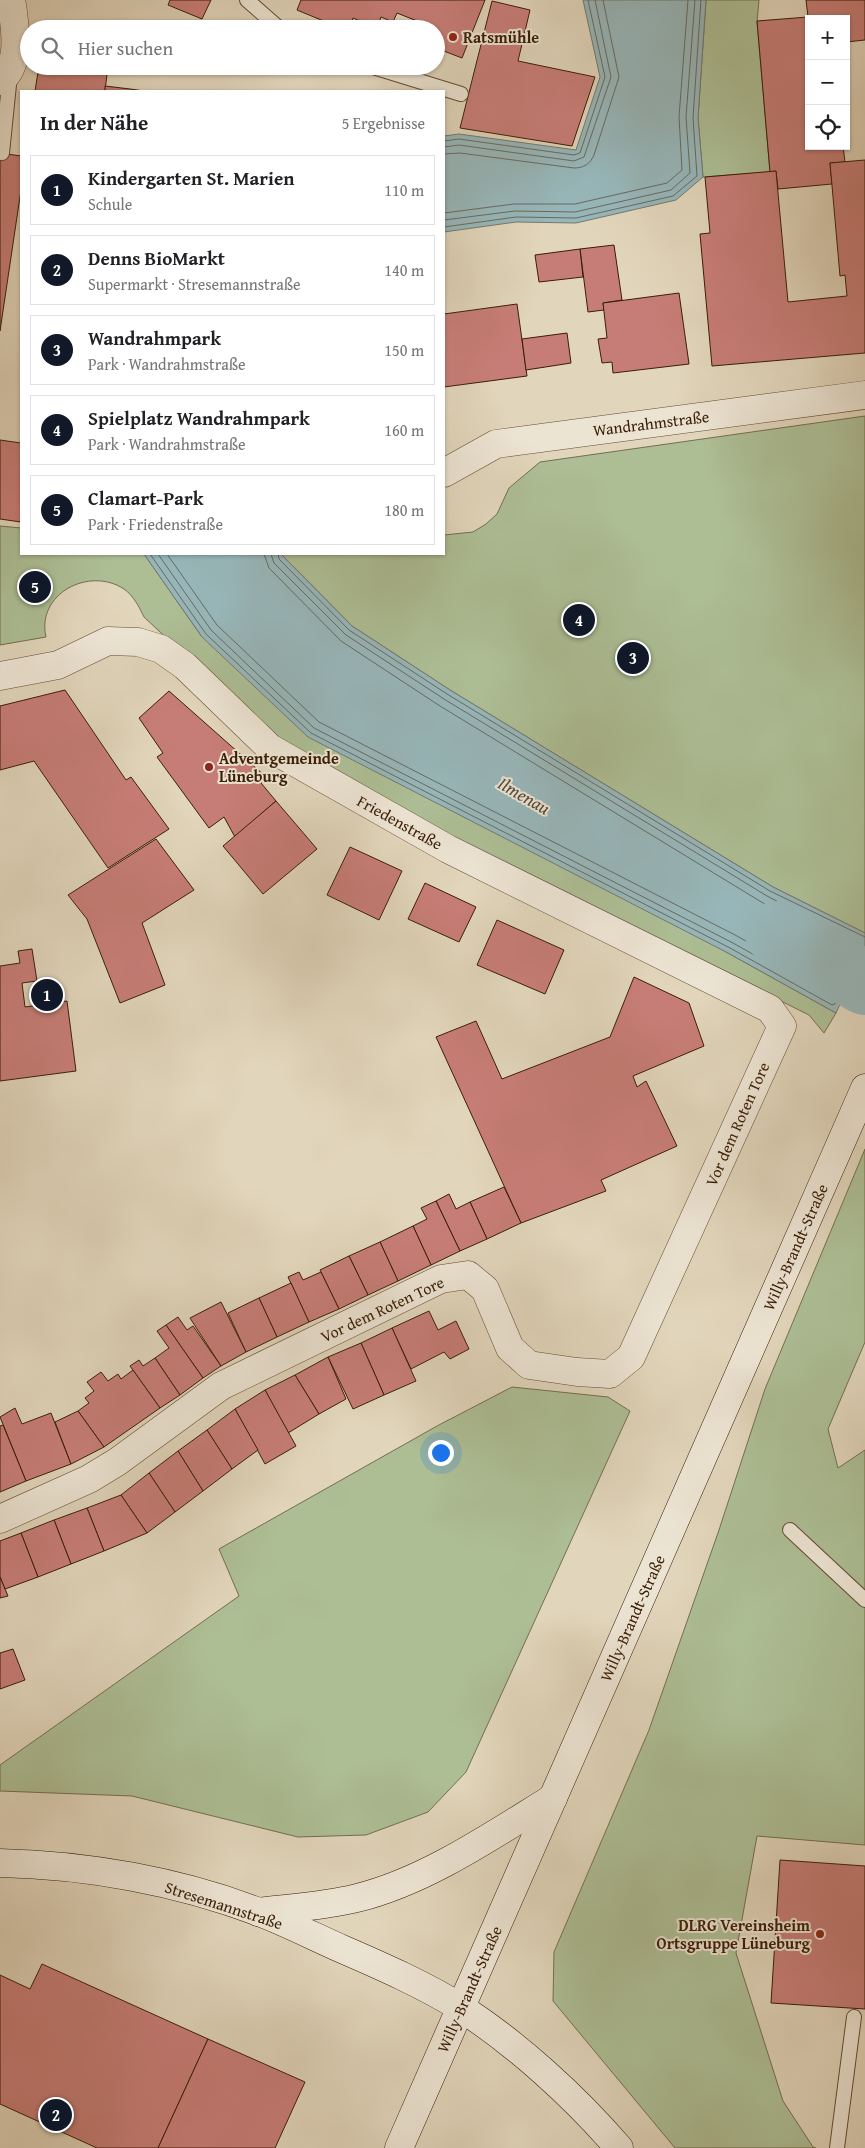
<!DOCTYPE html>
<html lang="de">
<head>
<meta charset="utf-8">
<style>
  :root { --surface:#fff; --page:#f2f2f2; --text:#202124; --muted:#757577; --line:#e0e0e0; --accent:#111827 }
  body { margin:0; font-family:"Gentium Book Plus",serif; background:var(--page); color:var(--text) }
  .controls { position:absolute; right:15px; top:15px; display:grid; overflow:hidden; border-radius:0px; box-shadow:0 1px 4px #0004 }
  .controls button { width:45px; height:45px; display:grid; place-items:center; padding:0; border:0; border-bottom:1px solid var(--line); background:var(--surface); color:var(--text); font:25px sans-serif }
  .you { position:absolute; left:440px; top:1452px; width:18px; height:18px; margin:-12px; border:4px solid #fff; border-radius:50%; background:#1a73e8; box-shadow:0 0 0 8px #1a73e833 }
  .badge { display:grid; place-items:center; width:32px; height:32px; border-radius:50%; background:var(--accent); color:#fff; font-size:16px; font-weight:700 }
  .pin { position:absolute; translate:-50% -50%; border:2px solid #fff; box-shadow:0 1px 5px #0006 }
  .list { margin:0; padding:0; list-style:none }
  h2 { display:flex; justify-content:space-between; align-items:center; height:65px; margin:0; padding:0 20px; font-size:21px }
  h2 small { font-size:16px; font-weight:400; color:var(--muted) }
  .list li { display:grid; grid-template-columns:32px 1fr auto; gap:15px; align-items:center; box-sizing:border-box; height:70px; margin:0 10px 10px; padding:0 10px; border:1px solid var(--line); border-radius:0px }
  .list b { display:block; font-size:19px; white-space:nowrap }
  .list p { margin:0; font-size:16px; white-space:nowrap; color:var(--muted) }
  .list em { font-size:16px; font-style:normal; color:var(--muted) }
  .icon { flex:none; width:28px; height:28px; fill:none; stroke:currentColor; stroke-width:2; stroke-linecap:round; stroke-linejoin:round }
  .map { position:relative; flex:none; width:865px; height:2148px; overflow:hidden }
  .search { position:absolute; background:var(--surface); box-shadow:0 1px 4px #0004; left:20px; top:20px; width:425px; height:55px; display:flex; align-items:center; gap:12px; box-sizing:border-box; padding:0 18px; border-radius:28px; color:var(--muted); font-size:19px }
  .panel { position:absolute; background:var(--surface); box-shadow:0 1px 4px #0004; left:20px; top:90px; width:425px; height:465px; border-radius:0px }
  .map>svg:first-child { display:block }
  .green { fill:#adbe95; stroke:#746e4d }
  .water { fill:#97b6b9; stroke:#727971 }
  .lines { fill:none; stroke-linecap:round; stroke-linejoin:round }
  .shore { stroke:#686a5f; stroke-width:1 }
  .river { stroke:#97b6b9; stroke-width:64 }
  .building { fill:#c77d77; stroke:#3a1d05 }
  .service-casing { stroke:#644b32; stroke-width:16 }
  .minor-casing { stroke:#644b32; stroke-width:29 }
  .secondary-casing { stroke:#3a1d05; stroke-width:29 }
  .service { stroke:#ece4d3; stroke-width:14 }
  .minor { stroke:#ece4d3; stroke-width:28 }
  .secondary { stroke:#ece4d3; stroke-width:28 }
  .poi-dot { fill:#8f2418; stroke:#ece4d3; stroke-width:2 }
  .labels { text-anchor:middle; stroke-width:4; stroke-linejoin:round; paint-order:stroke }
  .poi-label { font-size:16px; font-weight:bold; fill:#3a1d05; stroke:#ece4d3; text-anchor:start }
  .street-label { font-size:16px; fill:#3a1d05; stroke:#ece4d3 }
  .water-label { font-size:18px; font-style:italic; fill:#564b3b; stroke:#ece4d3 }
</style>
</head>
<body>
<div class="map">
<svg width="865" height="2148" viewBox="0 0 865 2148">
  <rect width="100%" height="100%" fill="#e1d5bb"/>
  <filter id="stains"><feTurbulence type="fractalNoise" baseFrequency=".004" numOctaves="4"/><feColorMatrix values="0 0 0 0 .2 0 0 0 0 .09 0 0 0 0 .02 0 0 0 .5 -.17"/></filter>
  <radialGradient id="worn" r=".72"><stop offset=".6" stop-color="#630" stop-opacity="0"/><stop offset="1" stop-color="#630" stop-opacity=".3"/></radialGradient>
  <g class="green">
    <polygon points="706,0 759,0 757,22 770,172 703,177 698,118"/>
    <polygon points="865,416 865,933 773,887 450,690 352,626 281,554 444,554 444,535 473,532 486,524 497,514 509,488 540,462"/>
    <path d="M 0,526 L 21,528 L 21,554 L 144,554 L 202,637 L 728,953 L 836,1013 L 824,1033 L 809,1015 L 455,838 L 279,743 L 144,617 C 139,607 134,596 124,589 C 89,566 36,594 46,637 L 0,645 Z"/>
    <polygon points="865,1149 865,1342 828,1429 838,1468 865,1450 865,1845 757,1836 736,1953 783,2101 813,2147 816,2148 675,2148 553,2001 554,1952 649,1730 719,1530 765,1389"/>
    <polygon points="512,1387 608,1397 630,1411 466,1772 428,1812 366,1835 298,1837 132,1796 0,1791 0,1765 239,1596 219,1549 437,1426"/>
  </g>
  <g class="water">
    <polygon points="583,0 706,0 698,118 703,177 676,200 576,223 516,222 444,232 444,136 459,134 576,150 600,77"/>
    <polygon points="144,554 281,554 352,626 450,690 773,887 865,933 865,950 836,1013 728,953 308,737 202,637"/>
  </g>
  <g class="lines">
    <g class="shore">
      <polyline points="444,141 459,139 574,155 580,153 605,77 588,0"/>
      <polyline points="444,147 459,145 574,161 584,157 611,77 595,0"/>
      <path d="M 444,154 L 460,153 L 574,168 C 584,168 590,164 594,155 L 619,77 L 603,0"/>
      <polyline points="444,213 514,204 575,204 667,183 682,170 679,117 688,0"/>
      <polyline points="444,220 515,211 575,212 671,190 690,173 686,117 695,0"/>
      <polyline points="444,227 516,217 576,218 673,196 697,176 693,118 701,0"/>
      <polyline points="150,554 206,634 311,733 730,948 832,1005 835,1004 859,952 865,950"/>
      <polyline points="158,554 211,630 314,728 733,943 828,996 832,996 857,945 856,942 767,896 444,699 346,635 274,563 271,554"/>
      <polyline points="167,554 217,625 319,722 737,936 825,986 828,985 846,947 845,944 763,903 440,706 341,641 269,568 264,554"/>
      <polyline points="278,554 279,559 349,630 447,694 770,891 865,937"/>
    </g>
    <polyline class="river" points="777,933 865,983"/>
  </g>
  <g class="building">
    <polygon points="170,0 211,0 202,19 168,5"/>
    <polygon points="301,0 485,0 462,58 436,48 436,29 425,29 427,25 397,13 393,22 381,17 377,28 353,18 349,29 343,29 297,10"/>
    <polygon points="806,0 865,0 865,40 846,42 846,19 809,19 809,146 843,146 845,162 830,163 832,184 778,189 776,171 770,172 757,21 808,17"/>
    <polygon points="492,1 530,10 518,61 595,77 572,146 460,128"/>
    <polygon points="39,66 108,66 105,91 35,91"/>
    <polygon points="105,86 130,89 144,91 105,91"/>
    <polygon points="0,153 21,156 21,190 0,331"/>
    <polygon points="865,160 865,353 712,366 700,234 710,233 705,177 776,171 788,302 847,296 845,275 840,276 830,163"/>
    <polygon points="614,245 622,300 603,303 604,310 588,312 580,249"/>
    <polygon points="580,249 583,277 539,282 535,255"/>
    <polygon points="679,293 689,364 613,373 612,362 602,363 598,339 607,338 603,303"/>
    <polygon points="517,304 527,376 444,387 444,393 444,314"/>
    <polygon points="567,333 571,363 526,370 522,339"/>
    <polygon points="0,440 21,443 21,522 0,519"/>
    <polygon points="65,690 126,780 131,777 169,829 108,868 34,761 0,770 0,706"/>
    <polygon points="169,691 265,776 261,783 276,801 235,837 224,817 209,828 157,757 163,753 139,718"/>
    <polygon points="276,801 317,849 263,894 223,846"/>
    <polygon points="156,839 194,890 142,923 165,985 120,1003 87,919 68,895"/>
    <polygon points="350,847 402,871 379,920 327,895"/>
    <polygon points="425,883 476,907 459,942 408,919"/>
    <polygon points="497,920 564,950 545,994 477,965"/>
    <polygon points="32,949 37,981 22,983 25,1007 67,1001 76,1071 0,1081 0,966 20,963 18,951"/>
    <polygon points="634,977 689,1003 704,1046 633,1076 637,1087 646,1081 677,1146 601,1180 606,1191 521,1223 436,1037 476,1021 502,1079 610,1037"/>
    <polygon points="504,1187 521,1223 487,1239 470,1202"/>
    <polygon points="449,1194 456,1209 470,1202 487,1239 460,1251 436,1201"/>
    <polygon points="436,1201 460,1251 431,1265 413,1226 427,1219 421,1208"/>
    <polygon points="413,1226 431,1265 398,1281 380,1242"/>
    <polygon points="380,1242 398,1281 368,1295 349,1256"/>
    <polygon points="349,1256 368,1295 339,1309 320,1270"/>
    <polygon points="299,1272 303,1280 321,1272 339,1309 309,1322 288,1277"/>
    <polygon points="291,1283 309,1322 277,1337 259,1298"/>
    <polygon points="259,1298 277,1337 246,1352 228,1313"/>
    <polygon points="221,1302 246,1352 221,1366 190,1318"/>
    <polygon points="429,1311 438,1330 456,1321 469,1349 450,1359 444,1352 411,1369 392,1328"/>
    <polygon points="178,1317 187,1330 193,1326 221,1366 203,1378 166,1325"/>
    <polygon points="166,1325 203,1378 180,1395 155,1358 169,1348 157,1331"/>
    <polygon points="392,1328 416,1381 384,1395 361,1343"/>
    <polygon points="361,1343 384,1395 353,1409 328,1357"/>
    <polygon points="328,1357 346,1399 319,1414 295,1375"/>
    <polygon points="155,1358 180,1395 160,1408 130,1366 139,1360 143,1366"/>
    <polygon points="133,1370 160,1408 104,1447 78,1411 89,1403 85,1398 94,1391 87,1382 101,1372 108,1381 118,1374 121,1379"/>
    <polygon points="295,1375 319,1414 288,1433 265,1390"/>
    <polygon points="265,1390 296,1446 265,1464 235,1409"/>
    <polygon points="15,1408 22,1424 51,1413 71,1464 26,1481 0,1417"/>
    <polygon points="235,1409 258,1450 232,1469 207,1430"/>
    <polygon points="78,1411 104,1447 71,1464 55,1422"/>
    <polygon points="3,1425 26,1481 0,1492 0,1426"/>
    <polygon points="207,1430 232,1469 203,1491 178,1451"/>
    <polygon points="178,1451 203,1491 175,1512 149,1473"/>
    <polygon points="149,1473 175,1512 147,1533 121,1495"/>
    <polygon points="121,1495 147,1533 104,1551 87,1508"/>
    <polygon points="87,1508 104,1551 71,1564 54,1520"/>
    <polygon points="54,1520 71,1564 38,1577 21,1533"/>
    <polygon points="21,1533 38,1577 5,1589 0,1577 0,1541"/>
    <polygon points="0,1577 8,1596 0,1598"/>
    <polygon points="13,1649 25,1680 0,1689 0,1653"/>
    <polygon points="780,1860 865,1866 865,2009 771,2003"/>
    <polygon points="42,1964 208,2039 158,2148 97,2148 0,2104 0,1975 30,1989"/>
    <polygon points="208,2039 305,2082 275,2148 158,2148"/>
  </g>
  <g class="lines">
    <g class="service-casing">
      <g id="service">
        <polyline points="247,0 280,29"/>
        <polyline points="370,66 461,94"/>
        <polyline points="2,153 10,75"/>
        <polyline points="790,1530 865,1600"/>
        <polyline points="837,2148 854,2017"/>
      </g>
    </g>
    <g class="minor-casing">
      <g id="minor">
        <path d="M 0,81 C 22,64 15,29 12,5"/>
        <polyline points="444,473 496,444 865,395"/>
        <polyline points="0,676 58,665 108,641 138,642 161,649 185,666 270,748 448,849 770,1009 782,1026 631,1357 610,1374 577,1372 529,1365 510,1348 485,1289 468,1275 441,1279 221,1386 117,1462 89,1479 0,1519"/>
      </g>
    </g>
    <g class="secondary-casing">
      <g id="secondary">
        <path d="M 0,1863 C 87,1865 178,1881 259,1912 C 287,1923 315,1937 342,1949 C 379,1965 427,1986 461,2008 C 517,2044 575,2097 619,2148"/>
        <path d="M 258,1912 C 291,1908 325,1906 357,1898 C 426,1881 493,1835 553,1798"/>
        <polyline points="399,2148 865,1088"/>
      </g>
    </g>
    <use href="#service" class="service"/>
    <use href="#minor" class="minor"/>
    <use href="#secondary" class="secondary"/>
  </g>
  <g class="poi-dot">
    <circle cx="453" cy="37" r="5"/>
    <circle cx="209" cy="767" r="5"/>
    <circle cx="820" cy="1934" r="5"/>
  </g>
  <g class="labels">
    <g class="poi-label">
      <text x="463" y="43">Ratsmühle</text>
      <text x="219" y="764">Adventgemeinde<tspan x="219" dy="18">Lüneburg</tspan></text>
      <text x="810" y="1931" text-anchor="end">DLRG Vereinsheim<tspan x="810" dy="18">Ortsgruppe Lüneburg</tspan></text>
    </g>
    <g class="street-label">
      <text transform="translate(651 423) rotate(-7)" y="6">Wandrahmstraße</text>
      <text transform="translate(400 822) rotate(29)" y="6">Friedenstraße</text>
      <text transform="translate(737 1124) rotate(-66)" y="6">Vor dem Roten Tore</text>
      <text transform="translate(795 1247) rotate(-66)" y="6">Willy-Brandt-Straße</text>
      <text transform="translate(382 1309) rotate(-25)" y="6">Vor dem Roten Tore</text>
      <text transform="translate(632 1618) rotate(-66)" y="6">Willy-Brandt-Straße</text>
      <text transform="translate(224 1905) rotate(18)" y="6">Stresemannstraße</text>
      <text transform="translate(469 1989) rotate(-66)" y="6">Willy-Brandt-Straße</text>
    </g>
    <g class="water-label">
      <text transform="translate(524 796) rotate(30)" y="6">Ilmenau</text>
    </g>
  </g>
  <rect width="100%" height="100%" filter="url(#stains)"/>
  <rect width="100%" height="100%" fill="url(#worn)"/>
</svg>
<div class="controls">
<button>+</button>
<button>−</button>
<button><svg class="icon" aria-label="locate" viewBox="0 0 24 24"><circle cx="12" cy="12" r="6"/><path d="M12 2v4M12 18v4M2 12h4M18 12h4"/></svg></button>
</div>
<div class="you"></div>
<div class="pin badge" style="left:47px;top:995px">1</div>
<div class="pin badge" style="left:56px;top:2115px">2</div>
<div class="pin badge" style="left:633px;top:658px">3</div>
<div class="pin badge" style="left:579px;top:620px">4</div>
<div class="pin badge" style="left:35px;top:587px">5</div>
<div class="search"><svg class="icon" aria-label="search" viewBox="0 0 24 24"><circle cx="10" cy="10" r="6"/><path d="M15 15l6 6"/></svg>Hier suchen</div>
<section class="panel">
<h2>In der Nähe<small>5 Ergebnisse</small></h2>
<ul class="list">
<li><span class="badge">1</span><div><b>Kindergarten St. Marien</b><p>Schule</p></div><em>110 m</em></li>
<li><span class="badge">2</span><div><b>Denns BioMarkt</b><p>Supermarkt · Stresemannstraße</p></div><em>140 m</em></li>
<li><span class="badge">3</span><div><b>Wandrahmpark</b><p>Park · Wandrahmstraße</p></div><em>150 m</em></li>
<li><span class="badge">4</span><div><b>Spielplatz Wandrahmpark</b><p>Park · Wandrahmstraße</p></div><em>160 m</em></li>
<li><span class="badge">5</span><div><b>Clamart-Park</b><p>Park · Friedenstraße</p></div><em>180 m</em></li>
</ul>
</section>
</div>
</body>
</html>
